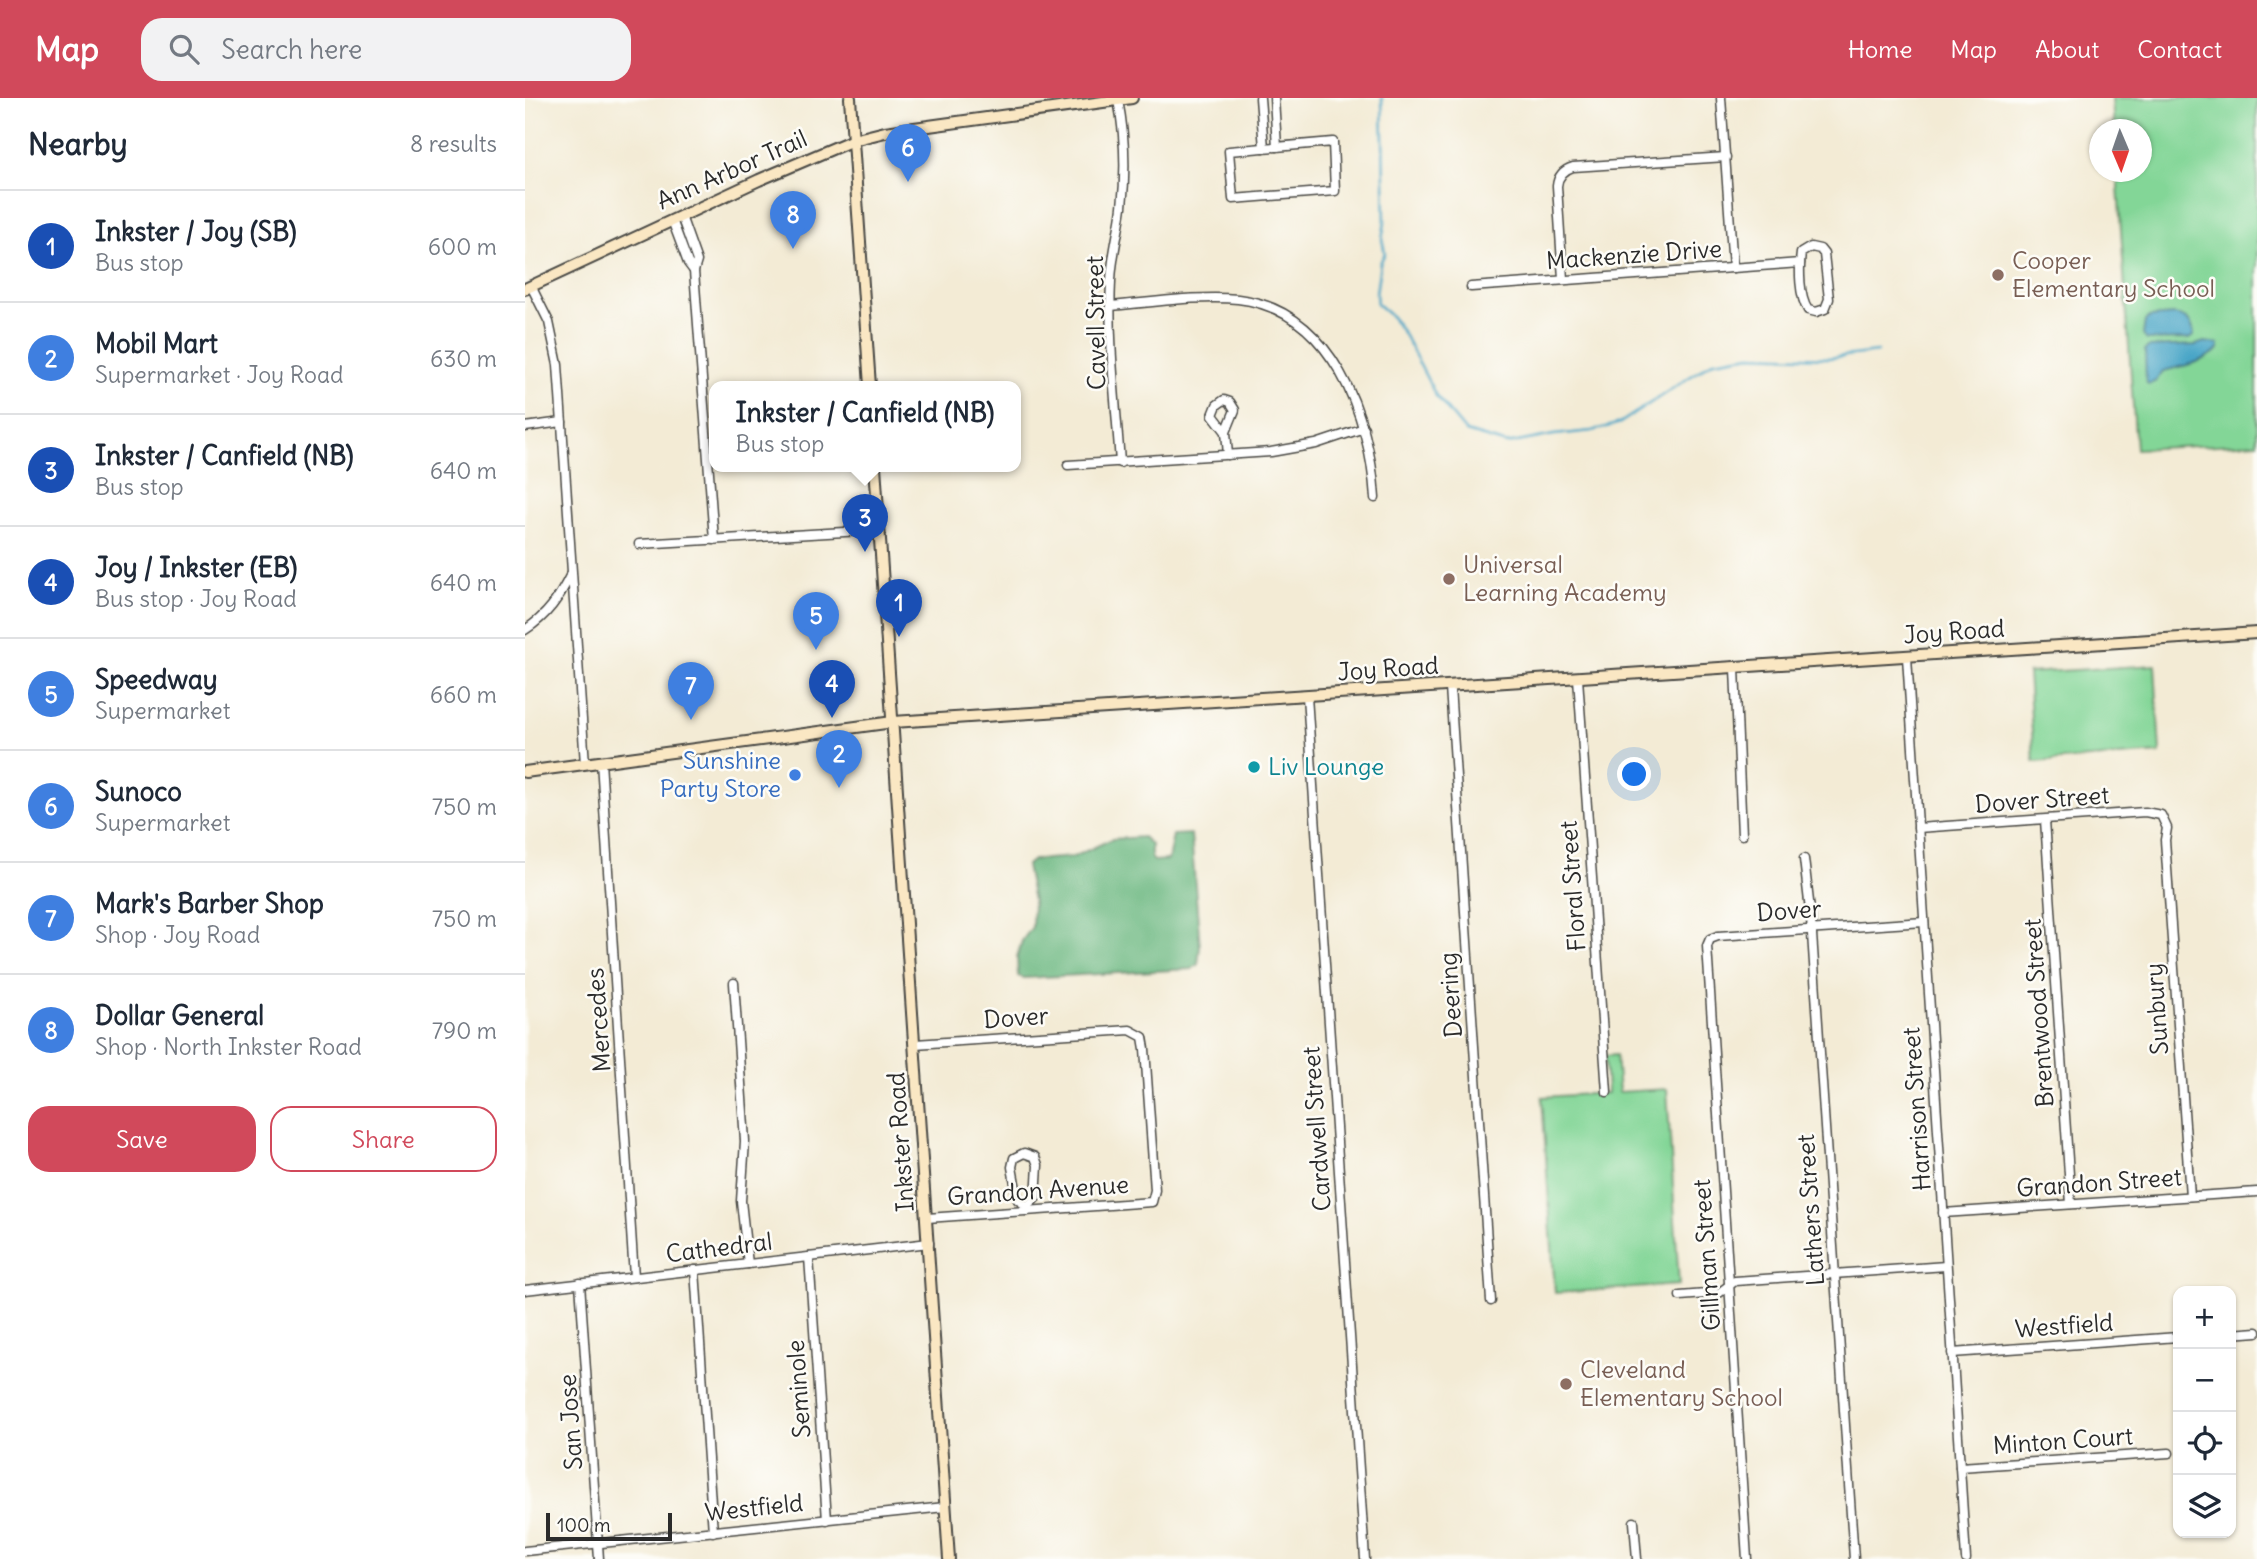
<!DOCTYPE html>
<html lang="en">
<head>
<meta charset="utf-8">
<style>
  :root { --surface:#fff; --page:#f2f2f3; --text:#1f2937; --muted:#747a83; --line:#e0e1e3; --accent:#d1495b }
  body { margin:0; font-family:Delius,sans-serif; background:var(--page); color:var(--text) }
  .controls { position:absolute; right:21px; bottom:21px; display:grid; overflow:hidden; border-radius:14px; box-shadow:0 2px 5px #0004 }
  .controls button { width:63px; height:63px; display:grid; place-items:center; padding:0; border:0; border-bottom:2px solid var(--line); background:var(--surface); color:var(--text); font:35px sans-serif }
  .compass { position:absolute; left:1564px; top:21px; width:63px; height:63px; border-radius:50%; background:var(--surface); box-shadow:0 2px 5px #0004; rotate:178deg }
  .scale { position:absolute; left:21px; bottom:18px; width:126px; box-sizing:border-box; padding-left:7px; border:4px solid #2b2b2b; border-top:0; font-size:19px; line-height:24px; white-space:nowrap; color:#2b2b2b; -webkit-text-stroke:5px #fdfcf7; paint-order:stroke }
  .you { position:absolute; left:1110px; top:677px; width:24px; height:24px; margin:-18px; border:5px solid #fff; border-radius:50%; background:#1a73e8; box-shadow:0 0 0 10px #1a73e833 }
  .badge { display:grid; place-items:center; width:46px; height:46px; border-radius:50%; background:var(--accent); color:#fff; font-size:23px; font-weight:700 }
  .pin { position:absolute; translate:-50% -58px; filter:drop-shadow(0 2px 4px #0008) }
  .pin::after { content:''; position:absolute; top:37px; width:24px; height:21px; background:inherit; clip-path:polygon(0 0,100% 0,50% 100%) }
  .popup { position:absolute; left:184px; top:283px; width:312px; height:91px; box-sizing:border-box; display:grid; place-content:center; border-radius:14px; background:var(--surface); filter:drop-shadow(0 2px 5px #0005); font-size:23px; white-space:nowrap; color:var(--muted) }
  .popup b { font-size:26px; color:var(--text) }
  .popup::after { content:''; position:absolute; left:50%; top:100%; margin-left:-14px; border:14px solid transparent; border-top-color:var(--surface) }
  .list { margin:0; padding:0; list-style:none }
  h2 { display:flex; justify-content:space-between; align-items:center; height:91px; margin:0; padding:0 28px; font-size:30px }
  h2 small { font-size:23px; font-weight:400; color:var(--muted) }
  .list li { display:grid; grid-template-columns:46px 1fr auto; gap:21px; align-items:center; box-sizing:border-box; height:112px; padding:0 28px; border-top:2px solid var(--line) }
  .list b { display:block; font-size:26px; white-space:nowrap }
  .list p { margin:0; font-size:23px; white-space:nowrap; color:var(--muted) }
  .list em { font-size:23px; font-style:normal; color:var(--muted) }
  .actions { display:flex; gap:14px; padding:21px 28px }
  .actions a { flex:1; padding:16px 0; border:2px solid var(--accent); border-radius:21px; text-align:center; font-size:24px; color:var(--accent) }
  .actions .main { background:var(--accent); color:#fff }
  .icon { flex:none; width:38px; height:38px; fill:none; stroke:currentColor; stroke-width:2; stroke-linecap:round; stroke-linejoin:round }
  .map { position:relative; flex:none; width:1732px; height:1461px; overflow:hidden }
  header { display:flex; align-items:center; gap:42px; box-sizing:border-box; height:98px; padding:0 35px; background:var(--accent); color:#fff }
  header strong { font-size:33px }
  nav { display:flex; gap:38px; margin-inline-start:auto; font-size:24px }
  .search { width:490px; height:63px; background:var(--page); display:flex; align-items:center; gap:18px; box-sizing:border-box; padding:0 24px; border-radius:21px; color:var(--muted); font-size:26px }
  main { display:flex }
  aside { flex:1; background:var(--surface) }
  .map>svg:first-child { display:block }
  .green { fill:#83d697; stroke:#578061; stroke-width:2 }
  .forest { fill:#6ab780; stroke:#4a7156; stroke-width:2 }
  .water { fill:#48a6c7; stroke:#3a6879; stroke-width:2 }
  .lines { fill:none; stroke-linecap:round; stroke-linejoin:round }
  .stream { stroke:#48a6c7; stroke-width:2.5 }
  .street-casing { stroke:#494844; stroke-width:11 }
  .secondary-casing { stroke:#494844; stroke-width:14 }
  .street { stroke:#fff; stroke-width:8 }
  .secondary { stroke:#fae7c3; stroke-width:10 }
  .education-dot { fill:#8d6e63; stroke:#fdfcf7; stroke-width:2.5 }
  .culture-dot { fill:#0f9aa8; stroke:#fdfcf7; stroke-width:2.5 }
  .shop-dot { fill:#3f7fe0; stroke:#fdfcf7; stroke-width:2.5 }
  .labels { text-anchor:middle; stroke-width:5; stroke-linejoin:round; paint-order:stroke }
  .street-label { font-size:24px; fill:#2b2b2b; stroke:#fdfcf7 }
  .education-label { font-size:24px; fill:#785e54; stroke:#fdfcf7; text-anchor:start }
  .shop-label { font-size:24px; fill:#366cbe; stroke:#fdfcf7; text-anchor:end }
  .culture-label { font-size:24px; fill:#0d838f; stroke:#fdfcf7; text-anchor:start }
</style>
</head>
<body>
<header>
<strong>Map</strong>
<div class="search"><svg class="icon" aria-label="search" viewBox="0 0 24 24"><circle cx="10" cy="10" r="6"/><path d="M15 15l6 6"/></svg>Search here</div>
<nav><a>Home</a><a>Map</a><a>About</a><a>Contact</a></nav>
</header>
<main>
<aside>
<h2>Nearby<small>8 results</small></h2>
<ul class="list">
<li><span class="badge" style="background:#1a4fb4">1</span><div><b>Inkster / Joy (SB)</b><p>Bus stop</p></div><em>600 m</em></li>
<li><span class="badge" style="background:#3f7fe0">2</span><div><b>Mobil Mart</b><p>Supermarket · Joy Road</p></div><em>630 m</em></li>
<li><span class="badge" style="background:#1a4fb4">3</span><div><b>Inkster / Canfield (NB)</b><p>Bus stop</p></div><em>640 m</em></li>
<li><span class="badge" style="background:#1a4fb4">4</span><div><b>Joy / Inkster (EB)</b><p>Bus stop · Joy Road</p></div><em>640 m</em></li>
<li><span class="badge" style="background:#3f7fe0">5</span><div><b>Speedway</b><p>Supermarket</p></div><em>660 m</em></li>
<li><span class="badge" style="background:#3f7fe0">6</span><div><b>Sunoco</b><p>Supermarket</p></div><em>750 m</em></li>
<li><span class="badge" style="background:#3f7fe0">7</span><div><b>Mark's Barber Shop</b><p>Shop · Joy Road</p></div><em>750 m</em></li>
<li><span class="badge" style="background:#3f7fe0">8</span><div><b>Dollar General</b><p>Shop · North Inkster Road</p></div><em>790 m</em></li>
</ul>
<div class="actions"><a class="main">Save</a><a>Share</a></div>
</aside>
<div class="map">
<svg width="1732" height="1461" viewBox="0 0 1732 1461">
  <rect width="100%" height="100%" fill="#fdfcf7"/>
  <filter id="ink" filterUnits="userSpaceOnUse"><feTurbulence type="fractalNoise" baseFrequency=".0143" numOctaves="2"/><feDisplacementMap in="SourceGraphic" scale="14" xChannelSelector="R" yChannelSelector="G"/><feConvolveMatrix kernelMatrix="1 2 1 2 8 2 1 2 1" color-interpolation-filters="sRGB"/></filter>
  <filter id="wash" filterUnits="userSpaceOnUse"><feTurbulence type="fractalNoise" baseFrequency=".00686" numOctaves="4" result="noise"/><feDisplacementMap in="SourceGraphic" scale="28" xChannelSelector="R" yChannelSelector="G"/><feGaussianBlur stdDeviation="1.57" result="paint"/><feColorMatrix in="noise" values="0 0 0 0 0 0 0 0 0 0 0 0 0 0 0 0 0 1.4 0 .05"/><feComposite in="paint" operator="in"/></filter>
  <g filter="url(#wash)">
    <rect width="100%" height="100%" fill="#f3ebd5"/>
    <g class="green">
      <polygon points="1587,0 1732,0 1732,345 1611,351 1592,74 1616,74 1616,32 1589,31"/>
      <polygon points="1630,567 1635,655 1509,664 1503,575"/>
      <polygon points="1091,957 1094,994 1142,991 1154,1187 1030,1195 1017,999 1082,995 1080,958"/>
    </g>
    <polygon class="forest" points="666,736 675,849 673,866 667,871 499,880 493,878 492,859 497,843 507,829 508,803 501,768 508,762 548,759 587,741 618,739 626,747 626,759 629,763 643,762 648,737"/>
    <g class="water">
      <path d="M 1648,217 C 1661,218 1668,224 1669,237 L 1664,241 L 1622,242 L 1618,237 L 1620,223 L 1625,219 Z"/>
      <path d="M 1679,244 L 1694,246 L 1694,251 C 1678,265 1658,268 1638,273 L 1631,283 L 1625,286 L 1621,285 L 1620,252 L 1623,249 L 1671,247 Z"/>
    </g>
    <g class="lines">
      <polyline class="stream" points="857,0 860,124 857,141 860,155 855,165 851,196 852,206 867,219 880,238 911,298 941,334 982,346 1029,337 1067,333 1095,325 1189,263 1226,257 1303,260 1352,254"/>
    </g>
  </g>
  <g filter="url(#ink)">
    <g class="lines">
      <g class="street-casing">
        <g id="street">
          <polyline points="735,0 739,50"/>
          <polyline points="749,0 752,49"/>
          <polyline points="1196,0 1208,170"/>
          <path d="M 593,2 C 600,37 601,73 597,109 C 594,134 587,157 586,183 C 583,243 591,305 595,365"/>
          <polygon points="808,44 810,93 708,101 704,53"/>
          <polyline points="156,118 172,163 169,173 189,442"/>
          <polyline points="147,122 163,165 169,173"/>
          <path d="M 1286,149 L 1295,151 L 1299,156 L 1304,201 L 1300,211 L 1291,214 L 1283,212 C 1274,199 1274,171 1276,155 Z"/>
          <path d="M 1038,181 L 1032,88 C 1033,78 1038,72 1048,69 L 1201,59"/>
          <polyline points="6,188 24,224 33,267 60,666"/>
          <polyline points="946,189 1275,165"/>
          <path d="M 585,208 C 625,205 674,197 713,201 C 807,212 845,318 850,400"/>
          <polyline points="0,329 37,324"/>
          <polyline points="701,334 688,317 692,307 699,302 705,304 710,312 701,334 703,357"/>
          <polyline points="543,367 746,354 791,346 839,330"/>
          <polyline points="114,446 354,432"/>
          <path d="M 0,532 C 23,517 34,500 46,476"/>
          <polyline points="1382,559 1441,1461"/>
          <polyline points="1210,570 1217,737"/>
          <polyline points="1053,580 1082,994"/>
          <polyline points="925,589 966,1203"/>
          <polyline points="782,598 840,1461"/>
          <polyline points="76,663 109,1179"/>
          <polyline points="1520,722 1546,1106"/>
          <polyline points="1393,730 1620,714 1636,717 1642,730 1640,742 1665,1098"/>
          <polyline points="1279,761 1286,821 1329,1461"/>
          <polyline points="209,885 220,1043 216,1103 223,1166"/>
          <polyline points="390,946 605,932 618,939 620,951 630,1092 627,1104 402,1120"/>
          <polyline points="502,1108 511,1100 513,1067 510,1059 499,1055 489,1060 487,1069 493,1102 502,1108 502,1113"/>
          <polyline points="1418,1115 1732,1094"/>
          <polyline points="284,1159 302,1422"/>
          <polyline points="170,1172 188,1434"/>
          <polyline points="55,1185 74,1461"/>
          <polyline points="0,1192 404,1145"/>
          <polyline points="1155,1198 1194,1195 1210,1183 1421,1168"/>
          <polyline points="1706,1236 1732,1234"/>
          <polyline points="1427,1255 1653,1239"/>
          <polyline points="1435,1369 1644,1355"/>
          <polyline points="1109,1424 1112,1461"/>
          <polyline points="0,1453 420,1409"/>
          <polyline points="1222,1461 1182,848 1185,841 1193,838 1399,824"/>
        </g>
      </g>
      <g class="secondary-casing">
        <g id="secondary">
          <polyline points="325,0 345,288"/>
          <polyline points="0,191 234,82 328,42 360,34 607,0"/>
          <polyline points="350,368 424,1461"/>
          <polyline points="0,674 368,624 1732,535"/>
        </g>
      </g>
      <use href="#street" class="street"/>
      <use href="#secondary" class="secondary"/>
    </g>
  </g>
  <g class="education-dot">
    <circle cx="1473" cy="177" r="7"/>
    <circle cx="924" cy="481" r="7"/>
    <circle cx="1041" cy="1286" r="7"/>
  </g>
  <circle class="culture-dot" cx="729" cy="669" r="7"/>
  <circle class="shop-dot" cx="270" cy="677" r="7"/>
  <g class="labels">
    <g class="street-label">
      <text transform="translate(207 72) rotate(-24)" y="8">Ann Arbor Trail</text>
      <text transform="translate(1109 157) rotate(-4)" y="8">Mackenzie Drive</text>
      <text transform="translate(571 225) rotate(-91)" y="8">Cavell Street</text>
      <text transform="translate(1429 534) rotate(-4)" y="8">Joy Road</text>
      <text transform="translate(863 571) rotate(-4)" y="8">Joy Road</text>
      <text transform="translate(1517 702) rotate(-4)" y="8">Dover Street</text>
      <text transform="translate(1048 788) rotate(-94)" y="8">Floral Street</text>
      <text transform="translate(1264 813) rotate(-4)" y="8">Dover</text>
      <text transform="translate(926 897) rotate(-94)" y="8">Deering</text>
      <text transform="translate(1632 911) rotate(-94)" y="8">Sunbury</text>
      <text transform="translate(1514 915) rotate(-94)" y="8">Brentwood Street</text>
      <text transform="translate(491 920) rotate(-4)" y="8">Dover</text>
      <text transform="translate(74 922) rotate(-94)" y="8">Mercedes</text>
      <text transform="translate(1392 1011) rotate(-94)" y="8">Harrison Street</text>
      <text transform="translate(792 1031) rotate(-94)" y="8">Cardwell Street</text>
      <text transform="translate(376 1044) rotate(-94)" y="8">Inkster Road</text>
      <text transform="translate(1574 1085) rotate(-4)" y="8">Grandon Street</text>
      <text transform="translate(513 1093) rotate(-4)" y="8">Grandon Avenue</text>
      <text transform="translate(1286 1112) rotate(-94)" y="8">Lathers Street</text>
      <text transform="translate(194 1150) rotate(-7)" y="8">Cathedral</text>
      <text transform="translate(1182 1157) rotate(-94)" y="8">Gillman Street</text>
      <text transform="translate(1539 1228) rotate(-4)" y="8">Westfield</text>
      <text transform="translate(274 1291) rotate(-94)" y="8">Seminole</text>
      <text transform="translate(46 1324) rotate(-94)" y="8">San Jose</text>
      <text transform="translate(1538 1343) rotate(-4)" y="8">Minton Court</text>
      <text transform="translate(229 1410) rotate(-6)" y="8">Westfield</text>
    </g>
    <g class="education-label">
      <text x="1487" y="171">Cooper<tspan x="1487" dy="28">Elementary School</tspan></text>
      <text x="938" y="475">Universal<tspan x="938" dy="28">Learning Academy</tspan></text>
      <text x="1055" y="1280">Cleveland<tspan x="1055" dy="28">Elementary School</tspan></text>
    </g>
    <g class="shop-label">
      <text x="256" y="671">Sunshine<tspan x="256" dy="28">Party Store</tspan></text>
    </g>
    <g class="culture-label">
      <text x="743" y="677">Liv Lounge</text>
    </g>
  </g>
</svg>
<div class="controls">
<button>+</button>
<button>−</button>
<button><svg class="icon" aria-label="locate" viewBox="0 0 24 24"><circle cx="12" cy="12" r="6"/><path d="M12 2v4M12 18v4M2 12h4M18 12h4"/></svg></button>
<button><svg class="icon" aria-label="layers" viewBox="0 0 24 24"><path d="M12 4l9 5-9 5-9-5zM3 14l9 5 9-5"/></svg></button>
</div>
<svg class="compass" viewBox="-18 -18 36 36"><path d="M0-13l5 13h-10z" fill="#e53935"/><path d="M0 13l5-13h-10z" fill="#747a83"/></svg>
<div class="scale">100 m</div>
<div class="you"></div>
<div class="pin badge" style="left:374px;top:539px;background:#1a4fb4">1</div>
<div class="pin badge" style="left:314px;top:690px;background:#3f7fe0">2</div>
<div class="pin badge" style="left:340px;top:454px;background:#1a4fb4">3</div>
<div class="popup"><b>Inkster / Canfield (NB)</b>Bus stop</div>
<div class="pin badge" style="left:307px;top:620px;background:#1a4fb4">4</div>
<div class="pin badge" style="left:291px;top:552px;background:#3f7fe0">5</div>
<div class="pin badge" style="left:383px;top:84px;background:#3f7fe0">6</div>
<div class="pin badge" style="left:166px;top:622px;background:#3f7fe0">7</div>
<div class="pin badge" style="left:268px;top:151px;background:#3f7fe0">8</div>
</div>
</main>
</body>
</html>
